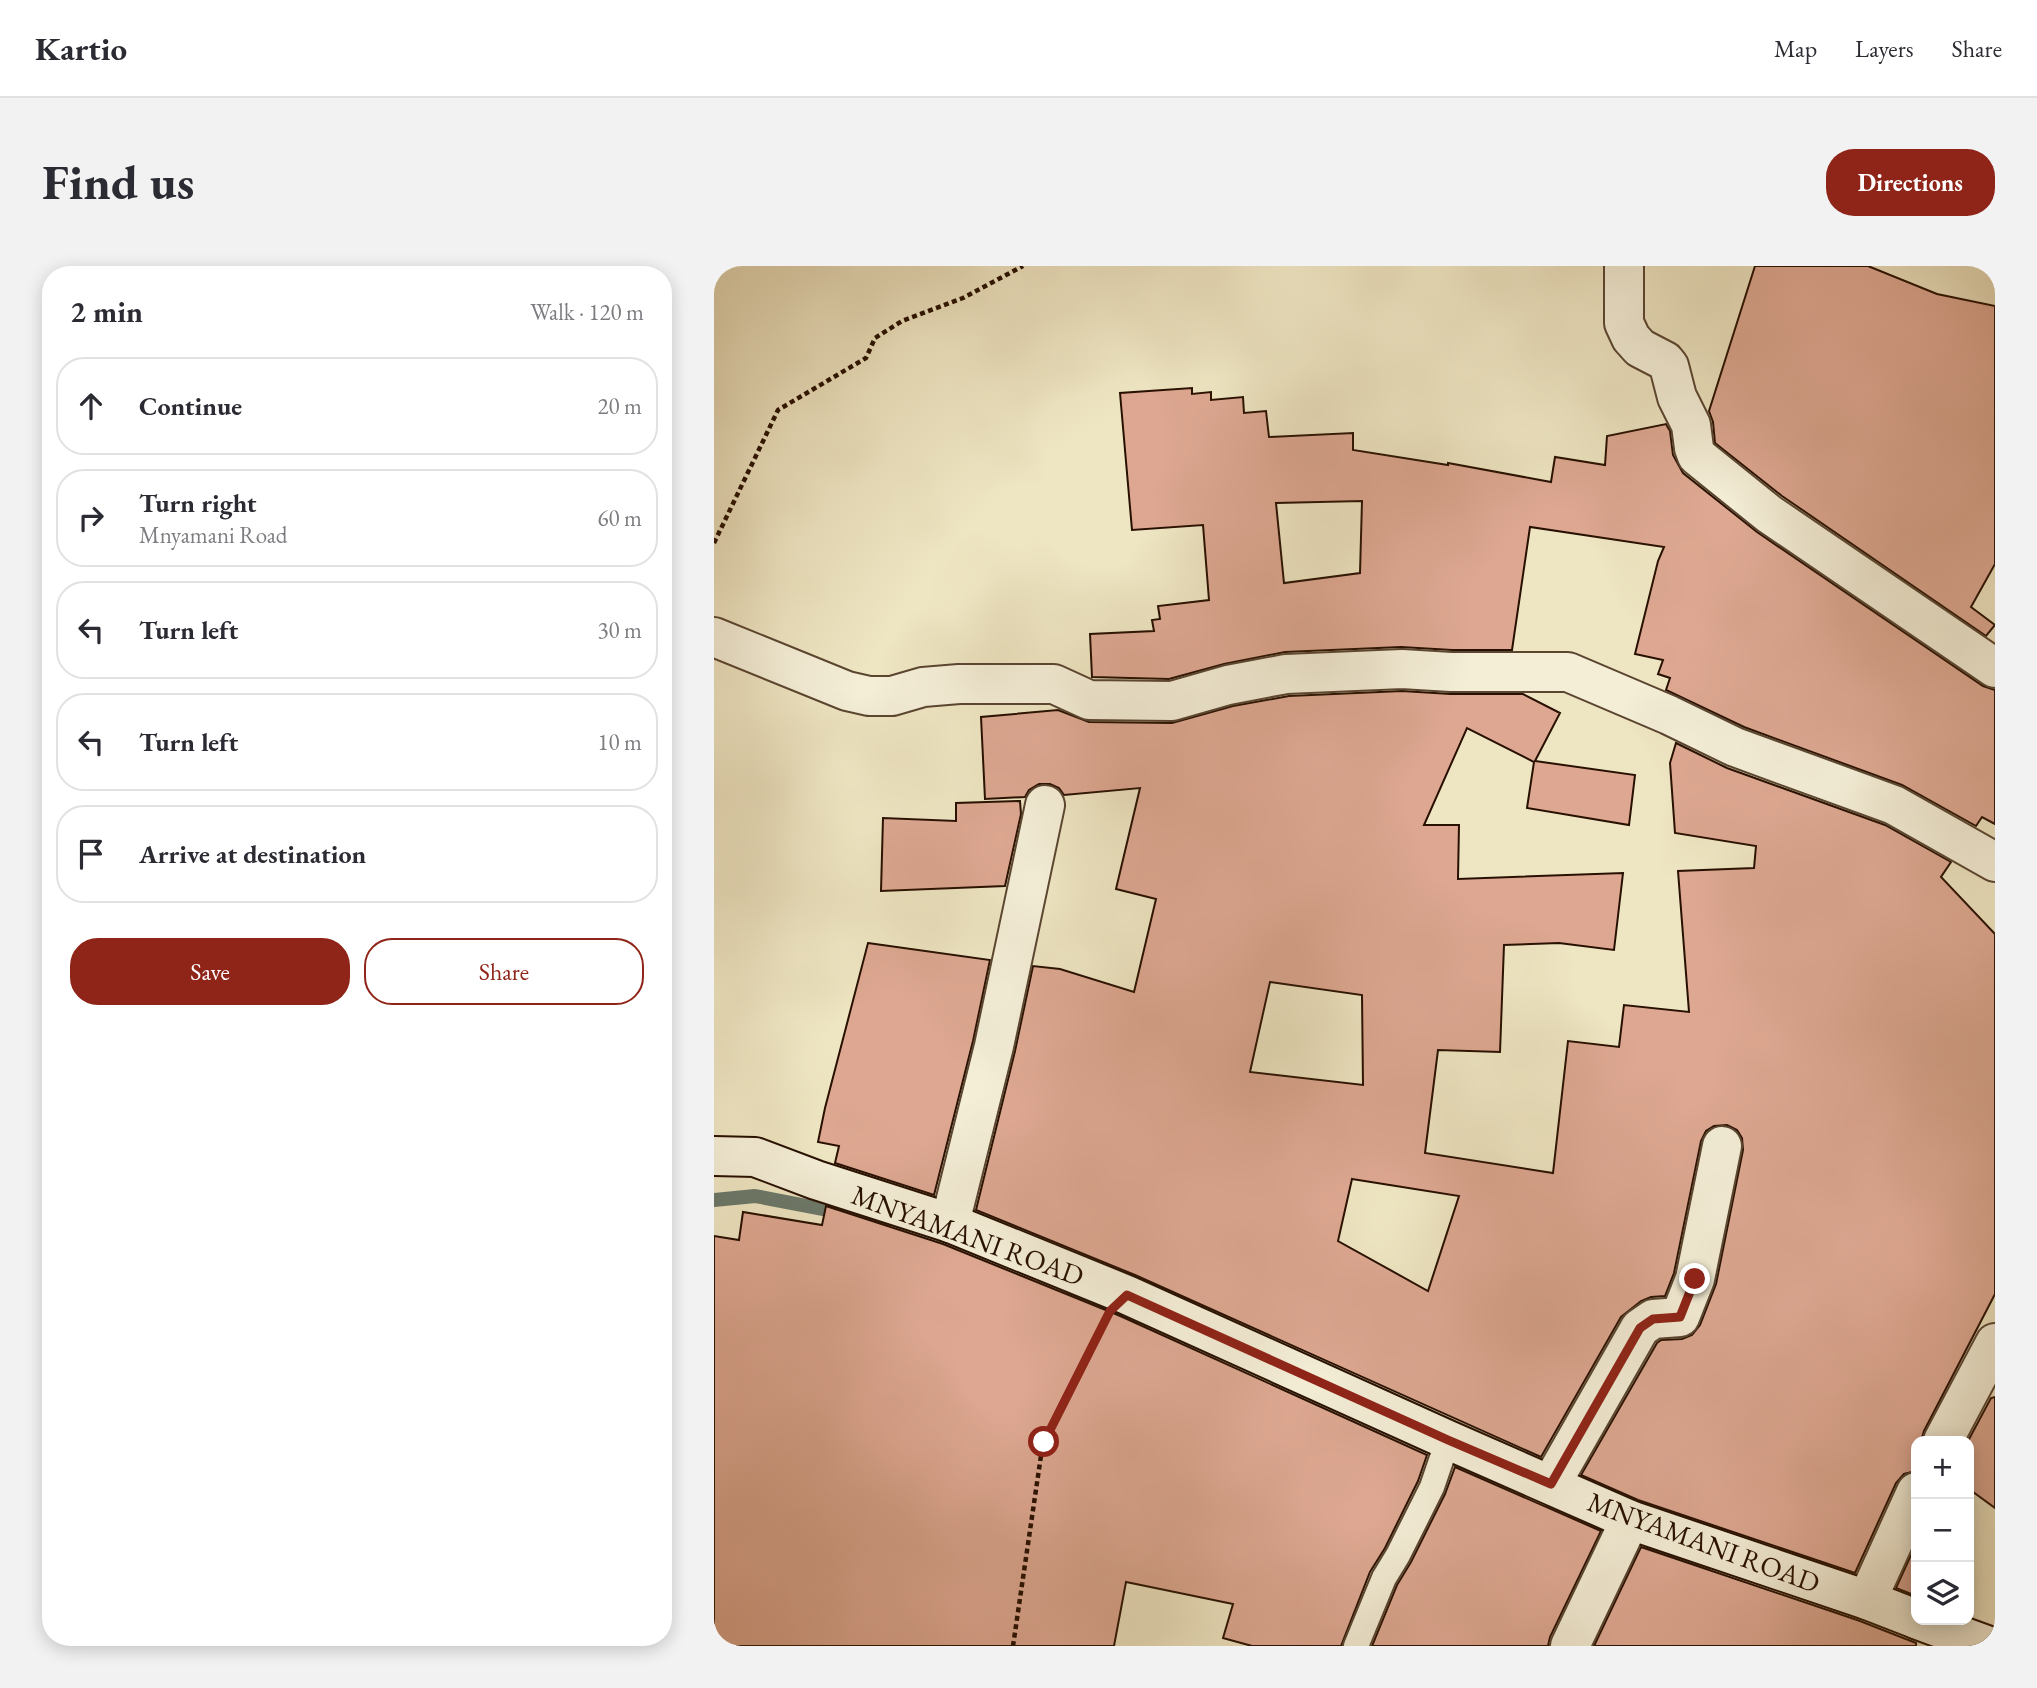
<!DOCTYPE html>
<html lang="en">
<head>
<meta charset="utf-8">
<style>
  :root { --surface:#fff; --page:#f2f2f3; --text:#2b2b33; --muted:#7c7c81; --line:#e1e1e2; --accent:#8f2418 }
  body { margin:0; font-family:"EB Garamond",serif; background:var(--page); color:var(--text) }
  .controls { position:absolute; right:21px; bottom:21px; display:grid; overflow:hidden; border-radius:14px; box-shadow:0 4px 18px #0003 }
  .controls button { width:63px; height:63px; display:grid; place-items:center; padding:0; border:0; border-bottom:2px solid var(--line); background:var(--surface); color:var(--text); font:35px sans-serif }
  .stop { position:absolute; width:21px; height:21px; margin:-16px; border:5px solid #8f2418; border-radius:50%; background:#fff }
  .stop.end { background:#8f2418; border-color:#fff; box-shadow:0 2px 7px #0008 }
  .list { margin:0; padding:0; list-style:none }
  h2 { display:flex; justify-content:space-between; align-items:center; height:91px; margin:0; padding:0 28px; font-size:30px }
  h2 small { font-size:23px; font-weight:400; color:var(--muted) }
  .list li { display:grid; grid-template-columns:46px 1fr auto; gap:21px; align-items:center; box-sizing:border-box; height:98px; margin:0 14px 14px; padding:0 14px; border:2px solid var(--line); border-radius:28px }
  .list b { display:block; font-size:26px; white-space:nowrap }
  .list p { margin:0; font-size:23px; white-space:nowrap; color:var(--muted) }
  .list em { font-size:23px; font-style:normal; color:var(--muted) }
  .actions { display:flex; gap:14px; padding:21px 28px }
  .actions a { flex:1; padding:16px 0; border:2px solid var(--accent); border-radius:28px; text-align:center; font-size:24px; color:var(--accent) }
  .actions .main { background:var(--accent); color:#fff }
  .icon { flex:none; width:38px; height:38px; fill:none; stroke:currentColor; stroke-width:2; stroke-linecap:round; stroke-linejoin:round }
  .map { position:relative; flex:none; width:1281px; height:1380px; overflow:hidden; border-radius:28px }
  header { display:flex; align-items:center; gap:42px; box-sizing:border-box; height:98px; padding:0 35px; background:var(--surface); border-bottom:2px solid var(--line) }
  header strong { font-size:33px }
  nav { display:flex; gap:38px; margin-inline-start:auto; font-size:24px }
  .intro { display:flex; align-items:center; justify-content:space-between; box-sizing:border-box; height:168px; padding:0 42px }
  h1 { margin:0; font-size:49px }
  .button { padding:18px 32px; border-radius:28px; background:var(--accent); color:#fff; font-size:24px; font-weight:700 }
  main { display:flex; gap:42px; padding:0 42px }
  aside { flex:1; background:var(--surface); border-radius:28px; box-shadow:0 4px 18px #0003 }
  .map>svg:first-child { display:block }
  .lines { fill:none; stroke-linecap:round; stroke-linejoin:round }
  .stream { stroke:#6c796b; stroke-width:14 }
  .building { fill:#dda791; stroke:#281000; stroke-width:2; fill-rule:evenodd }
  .lane-casing { stroke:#5a4530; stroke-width:28 }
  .street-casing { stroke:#5a4530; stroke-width:42 }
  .secondary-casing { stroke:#281000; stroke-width:42 }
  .path { stroke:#281000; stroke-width:4.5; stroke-dasharray:5 3.5; stroke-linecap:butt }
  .lane { stroke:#f4eed7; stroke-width:24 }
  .street { stroke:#f4eed7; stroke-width:38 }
  .secondary { stroke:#f4eed7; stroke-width:38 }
  .route { stroke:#8f2418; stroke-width:9 }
  .labels { text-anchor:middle; stroke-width:6; stroke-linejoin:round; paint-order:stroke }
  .street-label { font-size:28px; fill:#281000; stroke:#f4eed7 }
</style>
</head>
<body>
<header>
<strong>Kartio</strong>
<nav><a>Map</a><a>Layers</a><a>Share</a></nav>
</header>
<div class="intro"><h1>Find us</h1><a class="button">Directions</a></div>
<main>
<aside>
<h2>2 min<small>Walk · 120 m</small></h2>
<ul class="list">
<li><svg class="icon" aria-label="ahead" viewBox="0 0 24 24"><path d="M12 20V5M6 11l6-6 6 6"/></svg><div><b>Continue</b></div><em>20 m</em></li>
<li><svg class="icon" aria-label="right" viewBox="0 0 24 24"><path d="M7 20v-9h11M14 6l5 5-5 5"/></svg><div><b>Turn right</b><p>Mnyamani Road</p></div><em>60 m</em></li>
<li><svg class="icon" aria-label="left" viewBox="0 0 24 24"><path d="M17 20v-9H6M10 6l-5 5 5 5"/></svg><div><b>Turn left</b></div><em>30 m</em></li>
<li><svg class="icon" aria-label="left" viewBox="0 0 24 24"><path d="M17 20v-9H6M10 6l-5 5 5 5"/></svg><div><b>Turn left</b></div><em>10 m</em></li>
<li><svg class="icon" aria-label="arrive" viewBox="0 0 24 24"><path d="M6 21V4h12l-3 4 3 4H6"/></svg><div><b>Arrive at destination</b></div></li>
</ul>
<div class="actions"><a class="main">Save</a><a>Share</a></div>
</aside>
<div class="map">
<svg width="1281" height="1380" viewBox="0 0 1281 1380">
  <rect width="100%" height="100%" fill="#eee5c2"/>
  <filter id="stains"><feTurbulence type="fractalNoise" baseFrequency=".00286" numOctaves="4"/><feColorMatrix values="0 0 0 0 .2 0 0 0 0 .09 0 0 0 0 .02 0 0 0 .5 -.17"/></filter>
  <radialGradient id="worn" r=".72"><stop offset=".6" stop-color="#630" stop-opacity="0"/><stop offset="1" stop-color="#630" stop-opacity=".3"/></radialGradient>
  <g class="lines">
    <g class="stream">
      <polyline points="0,934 41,930 171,955"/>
      <polyline points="359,1026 419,1057"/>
      <polyline points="836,1244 896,1265"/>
      <polyline points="938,1281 969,1293 992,1298"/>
    </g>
  </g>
  <g class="building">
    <polygon points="1041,0 1154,0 1223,28 1281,40 1281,298 1257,341 1281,359 1272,370 1068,230 1001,177 999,156 995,145"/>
    <path d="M 478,122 L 478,128 L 497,126 L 497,134 L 529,131 L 530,147 L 552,145 L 555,171 L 639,167 L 639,184 L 734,199 L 734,197 L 837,216 L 841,191 L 891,199 L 893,170 L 952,158 L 956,165 L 959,189 L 969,207 L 1043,266 L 1269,420 L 1281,424 L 1281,558 L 1268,551 L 1262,560 L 1188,519 L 1030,461 L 952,424 L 956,412 L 944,408 L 949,394 L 921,388 L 944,295 L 950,281 L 816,261 L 798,384 L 738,384 L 687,381 L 571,386 L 510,398 L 455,413 L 378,411 L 376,368 L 440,365 L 438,354 L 446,353 L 444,340 L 495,334 L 489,259 L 418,264 L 406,127 ZM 648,235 L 646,307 L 570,317 L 562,237 Z"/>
    <path d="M 688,425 L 737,428 L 809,428 L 846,447 L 821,495 L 921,509 L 915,559 L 813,542 L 820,496 L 753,462 L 710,559 L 745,559 L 744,613 L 909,607 L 900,684 L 845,677 L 790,679 L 786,786 L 724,784 L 711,887 L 839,907 L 854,775 L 905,781 L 910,739 L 975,746 L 964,605 L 1040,602 L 1042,580 L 961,567 L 956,497 L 962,477 L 1013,502 L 1171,559 L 1237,596 L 1227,611 L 1281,668 L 1281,1028 L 1210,1165 L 1207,1175 L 1202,1175 L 1202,1205 L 1190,1208 L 1182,1217 L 1141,1307 L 924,1234 L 867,1209 L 943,1077 L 947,1074 L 968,1073 L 978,1069 L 986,1059 L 1002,1018 L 1029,884 L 1028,872 L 1023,864 L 1013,859 L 1000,860 L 992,865 L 987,875 L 960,1007 L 951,1030 L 937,1031 L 927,1035 L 907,1051 L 827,1191 L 421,1009 L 262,944 L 301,785 L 319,700 L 346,703 L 420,726 L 442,633 L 402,623 L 426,522 L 350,529 L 345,522 L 336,518 L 325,518 L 315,524 L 311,531 L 271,533 L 267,451 L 344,444 L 375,456 L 458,457 L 519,440 L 575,430 ZM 556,716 L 648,729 L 649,819 L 536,806 ZM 638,913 L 745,930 L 714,1025 L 624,975 Z"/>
    <polygon points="306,535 307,548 291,620 167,625 169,552 242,555 242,537"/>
    <polygon points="154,677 276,694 259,775 220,929 121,897 125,880 104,876 111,842"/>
    <polygon points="112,940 229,978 404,1049 713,1189 704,1215 671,1282 656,1306 627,1380 538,1380 509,1372 519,1338 412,1316 400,1380 0,1380 0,970 25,974 29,946 108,959"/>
    <polygon points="1281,1131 1281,1242 1255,1223 1254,1175 1277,1132"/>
    <polygon points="741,1201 887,1265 836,1371 834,1380 658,1380 683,1319 697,1296 731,1228"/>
    <polygon points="1202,1278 1202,1330 1182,1322"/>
    <polygon points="927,1281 1146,1355 1202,1377 1202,1380 880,1380"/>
  </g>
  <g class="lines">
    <g class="lane-casing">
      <polyline id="lane" points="642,1380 670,1312 684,1289 718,1221 734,1174"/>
    </g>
    <g class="street-casing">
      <g id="street">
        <polyline points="910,0 910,57 917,72 926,82 951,95 955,100 963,131 977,159 980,182 983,190 1055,248 1281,402"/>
        <polyline points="0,371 133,425 155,430 178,430 209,421 245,418 340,418 375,434 458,435 514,419 572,408 688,403 737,406 854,406 955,449 1021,481 1180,539 1281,596"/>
        <polyline points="236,957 280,780 331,539"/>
        <polyline points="1229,1175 1281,1077"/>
        <polyline points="837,1218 926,1062 939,1053 966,1051 981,1013 1008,880"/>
        <polyline points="1153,1334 1202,1226"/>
        <polyline points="856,1380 916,1254"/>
      </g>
    </g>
    <g class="secondary-casing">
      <g id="secondary">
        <polyline points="0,890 41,891 102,914 236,957 413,1029 734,1174 916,1254 1153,1334 1202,1353"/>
        <polyline points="1204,1354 1275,1380"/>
      </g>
    </g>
    <g class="path">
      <polyline points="0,277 64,144 152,92 161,72 188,55 249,32 309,0"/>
      <polyline points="299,1380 329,1176 386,1066"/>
    </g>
    <use href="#lane" class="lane"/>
    <use href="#street" class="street"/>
    <use href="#secondary" class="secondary"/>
  </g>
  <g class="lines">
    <polyline class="route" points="330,1176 396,1045 413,1029 734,1174 837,1218 926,1062 939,1053 966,1051 981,1013"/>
  </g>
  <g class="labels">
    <g class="street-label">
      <text transform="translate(254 969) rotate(20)" y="10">MNYAMANI ROAD</text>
      <text transform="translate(990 1276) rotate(20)" y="10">MNYAMANI ROAD</text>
    </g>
  </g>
  <rect width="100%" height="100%" filter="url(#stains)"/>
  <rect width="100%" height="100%" fill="url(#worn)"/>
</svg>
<div class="controls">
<button>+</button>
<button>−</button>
<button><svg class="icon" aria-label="layers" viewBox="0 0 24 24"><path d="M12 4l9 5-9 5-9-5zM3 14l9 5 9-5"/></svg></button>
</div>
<div class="stop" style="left:330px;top:1176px"></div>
<div class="stop end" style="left:981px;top:1013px"></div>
</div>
</main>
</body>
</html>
